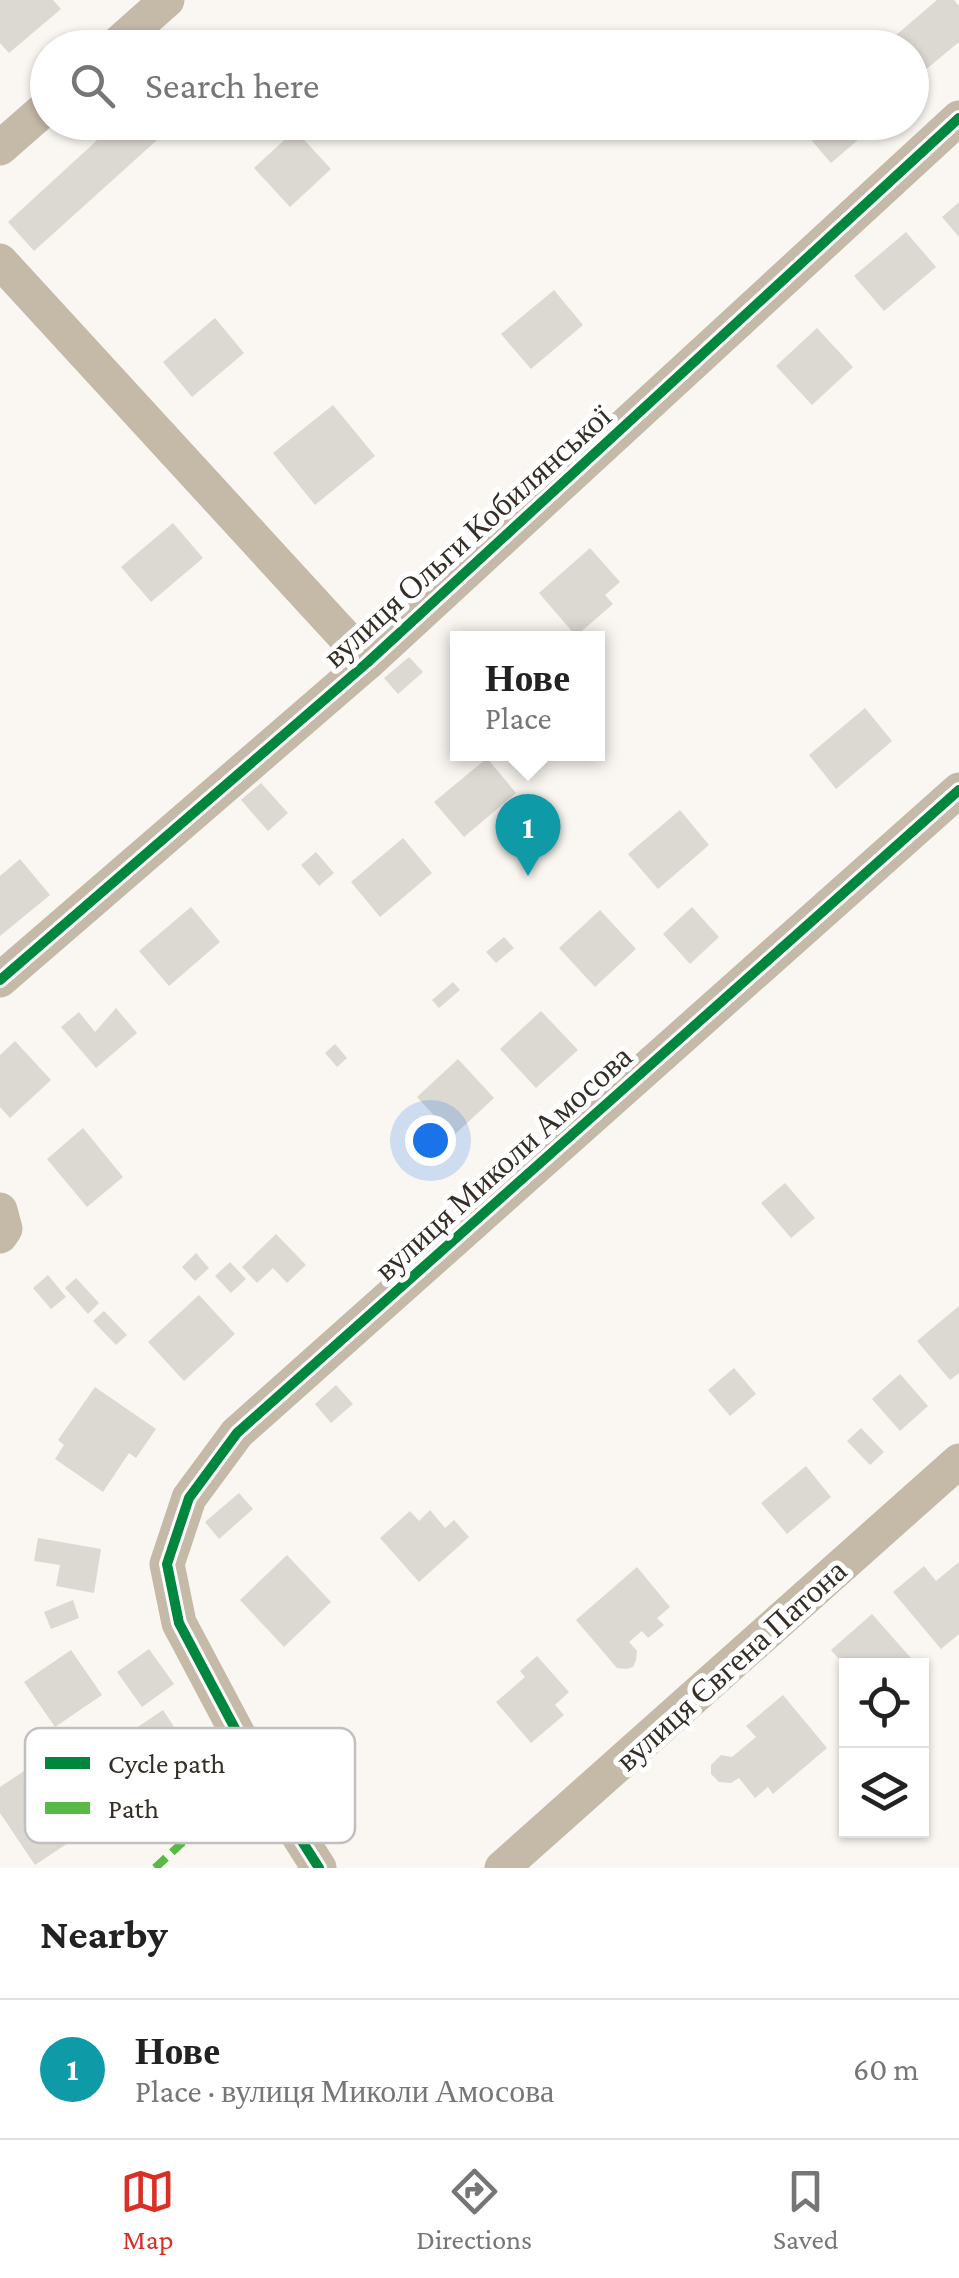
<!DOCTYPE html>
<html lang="en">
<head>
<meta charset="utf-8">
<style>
  :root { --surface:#fff; --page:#f6f6f6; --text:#222; --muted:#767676; --line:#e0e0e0; --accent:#d93025 }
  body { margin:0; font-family:"Crimson Pro",serif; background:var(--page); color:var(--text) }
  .controls { position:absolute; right:30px; bottom:30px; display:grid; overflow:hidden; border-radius:0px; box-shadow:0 2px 8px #0004 }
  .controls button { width:90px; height:90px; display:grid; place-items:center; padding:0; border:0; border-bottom:2px solid var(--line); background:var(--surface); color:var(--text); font:50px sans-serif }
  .you { position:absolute; left:430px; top:1140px; width:35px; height:35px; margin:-25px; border:8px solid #fff; border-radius:50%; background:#1a73e8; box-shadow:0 0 0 15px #1a73e833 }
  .badge { display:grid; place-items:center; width:65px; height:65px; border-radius:50%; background:var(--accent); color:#fff; font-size:32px; font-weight:700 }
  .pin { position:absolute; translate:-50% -82px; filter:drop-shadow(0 2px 5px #0008) }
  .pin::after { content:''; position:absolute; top:52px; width:35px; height:30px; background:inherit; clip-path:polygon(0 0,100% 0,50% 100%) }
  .popup { position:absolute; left:450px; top:631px; width:155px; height:130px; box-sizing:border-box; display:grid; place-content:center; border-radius:0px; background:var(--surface); filter:drop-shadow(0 2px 8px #0005); font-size:32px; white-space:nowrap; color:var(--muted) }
  .popup b { font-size:38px; color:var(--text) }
  .popup::after { content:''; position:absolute; left:50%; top:100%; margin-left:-20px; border:20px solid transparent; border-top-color:var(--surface) }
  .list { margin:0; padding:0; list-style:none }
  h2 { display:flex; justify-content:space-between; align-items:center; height:130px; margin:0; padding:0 40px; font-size:42px }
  h2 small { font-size:32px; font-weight:400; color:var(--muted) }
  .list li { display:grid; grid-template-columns:65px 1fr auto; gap:30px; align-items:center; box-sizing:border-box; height:140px; padding:0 40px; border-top:2px solid var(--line) }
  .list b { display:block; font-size:38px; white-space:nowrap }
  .list p { margin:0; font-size:32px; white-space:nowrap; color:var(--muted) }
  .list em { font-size:32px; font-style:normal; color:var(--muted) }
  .icon { flex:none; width:55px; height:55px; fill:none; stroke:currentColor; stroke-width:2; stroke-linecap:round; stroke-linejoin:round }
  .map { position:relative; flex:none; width:959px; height:1868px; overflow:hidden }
  .search { position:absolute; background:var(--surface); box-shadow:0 2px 8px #0004; left:30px; right:30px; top:30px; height:110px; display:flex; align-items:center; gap:25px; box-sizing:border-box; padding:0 35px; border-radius:55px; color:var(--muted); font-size:38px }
  .sheet { height:270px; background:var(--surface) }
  nav { display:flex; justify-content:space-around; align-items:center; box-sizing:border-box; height:140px; border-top:2px solid var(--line); background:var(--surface); font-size:28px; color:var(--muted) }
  nav a { display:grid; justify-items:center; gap:5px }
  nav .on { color:var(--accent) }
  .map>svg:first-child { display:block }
  .building { fill:#dcd8d2 }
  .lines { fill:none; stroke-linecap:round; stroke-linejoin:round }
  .minor { stroke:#c5b9a8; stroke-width:35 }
  .quiet { stroke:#58b947; stroke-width:8; stroke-dasharray:15 8; stroke-linecap:butt }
  .cycleway-casing { stroke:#fff; stroke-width:16 }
  .cycleway { stroke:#00873e; stroke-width:10 }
  .labels { text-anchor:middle; stroke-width:10; stroke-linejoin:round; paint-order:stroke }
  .street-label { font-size:32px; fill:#342e26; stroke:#fff }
  .key { fill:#fff; stroke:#c2c0be; stroke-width:2.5 }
  .key-label { font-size:28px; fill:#342e26 }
</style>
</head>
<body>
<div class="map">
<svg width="959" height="1868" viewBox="0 0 959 1868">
  <rect width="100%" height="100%" fill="#faf7f2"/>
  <g class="building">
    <polygon points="0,0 53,0 61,9 9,53 0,43"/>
    <polygon points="937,0 954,0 959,6 959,42 924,71 912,56 912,48 904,48 895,36"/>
    <polygon points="117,122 177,122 34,251 8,222"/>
    <polygon points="808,122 879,122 831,163 801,128"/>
    <polygon points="295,130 331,169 290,207 254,168"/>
    <polygon points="959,202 959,237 942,217"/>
    <polygon points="906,232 936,267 884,311 854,276"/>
    <polygon points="554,290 583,325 531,369 501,334"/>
    <polygon points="215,318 244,353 192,397 163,362"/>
    <polygon points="817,328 853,367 812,405 776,366"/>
    <polygon points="333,405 375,456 315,505 273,453"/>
    <polygon points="173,523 203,558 151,602 121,567"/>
    <polygon points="590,548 620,582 605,595 613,604 576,636 539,593"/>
    <polygon points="409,657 423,672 398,694 384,678"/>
    <polygon points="865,708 892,741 836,789 809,755"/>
    <polygon points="487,758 516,793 464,837 434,802"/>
    <polygon points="261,783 288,813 268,831 241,800"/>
    <polygon points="680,810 709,845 658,889 628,854"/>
    <polygon points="403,838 432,873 380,917 351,882"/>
    <polygon points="316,852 334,873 319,886 301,865"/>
    <polygon points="20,859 50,895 0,936 0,876"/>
    <polygon points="191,907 220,942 169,986 139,951"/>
    <polygon points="692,907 719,937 690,964 663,934"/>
    <polygon points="600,910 636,949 595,987 559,948"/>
    <polygon points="504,937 514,948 496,963 486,952"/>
    <polygon points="453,982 460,990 439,1008 432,1000"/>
    <polygon points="116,1008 137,1033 96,1068 61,1027 79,1012 95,1032"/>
    <polygon points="541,1011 578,1050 536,1088 500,1049"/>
    <polygon points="15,1041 51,1080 10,1118 0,1107 0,1055"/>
    <polygon points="335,1044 347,1058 337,1067 325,1053"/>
    <polygon points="458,1059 494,1098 453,1136 417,1097"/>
    <polygon points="83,1128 123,1177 87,1207 47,1159"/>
    <polygon points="785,1183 815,1218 791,1238 761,1203"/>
    <polygon points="276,1234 306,1265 287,1283 273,1268 257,1283 242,1267"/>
    <polygon points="196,1253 209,1268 195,1281 182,1267"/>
    <polygon points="230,1262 246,1279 231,1293 215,1276"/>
    <polygon points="48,1275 66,1297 51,1309 33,1288"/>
    <polygon points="76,1278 99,1303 88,1314 65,1288"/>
    <polygon points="199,1295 235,1334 184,1381 148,1342"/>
    <polygon points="959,1306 959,1373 950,1380 917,1341"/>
    <polygon points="104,1311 127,1335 116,1345 93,1321"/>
    <polygon points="734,1368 756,1394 730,1416 708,1390"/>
    <polygon points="900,1374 928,1406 900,1431 872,1399"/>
    <polygon points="336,1385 353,1404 331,1423 315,1404"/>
    <polygon points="95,1387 156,1429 136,1458 129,1453 103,1492 55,1459 64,1445 58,1440"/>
    <polygon points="861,1428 884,1452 870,1465 847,1441"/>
    <polygon points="806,1466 831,1497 787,1534 761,1503"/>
    <polygon points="239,1493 253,1509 219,1539 205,1522"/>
    <polygon points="430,1510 445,1528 454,1520 469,1537 419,1582 380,1538 410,1511 419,1521"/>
    <polygon points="38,1538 101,1549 94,1593 56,1586 60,1565 34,1561"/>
    <polygon points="287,1555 331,1602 284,1647 240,1600"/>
    <polygon points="959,1562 959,1634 941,1649 893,1592 924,1566 936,1581"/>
    <polygon points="637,1567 670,1607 657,1618 664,1625 648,1638 642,1631 629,1642 637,1651 636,1660 633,1667 626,1669 617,1668 576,1620"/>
    <polygon points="73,1600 79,1618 51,1629 44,1612"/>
    <polygon points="872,1614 918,1666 845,1666 831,1650"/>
    <polygon points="149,1649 174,1684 142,1707 117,1672"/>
    <polygon points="71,1650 102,1695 55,1727 24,1682"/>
    <polygon points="537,1656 569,1692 555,1705 564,1715 531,1743 496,1702 525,1677 520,1671"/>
    <polygon points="783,1695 827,1748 773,1794 768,1787 755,1798 739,1778 731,1783 719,1782 711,1774 711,1765 721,1755 732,1757 756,1737 746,1726"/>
    <polygon points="163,1710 193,1756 150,1785 120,1739"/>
    <polygon points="27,1769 74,1839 35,1865 0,1813 0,1787"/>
    <polygon points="119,1775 143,1809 120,1825 96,1790"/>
  </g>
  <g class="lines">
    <g class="minor">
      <polyline points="113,48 167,0"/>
      <polyline points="0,148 48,106"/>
      <polyline points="0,261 368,662"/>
      <polyline points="0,980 368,662 959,118"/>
      <polyline points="0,1210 5,1229 0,1236"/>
      <polyline points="319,1868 258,1772 179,1623 167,1564 189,1498 237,1433 959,790"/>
      <polyline points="502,1868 959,1461"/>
    </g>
    <polyline class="quiet" points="155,1868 258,1772"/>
    <g class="cycleway-casing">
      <g id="cycleway">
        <polyline points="0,980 368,662 959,118"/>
        <polyline points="319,1868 258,1772 179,1623 167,1564 189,1498 237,1433 959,790"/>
      </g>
    </g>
    <use href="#cycleway" class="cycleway"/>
  </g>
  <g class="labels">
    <g class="street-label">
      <text transform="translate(467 536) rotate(-42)" y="11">вулиця Ольги Кобилянської</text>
      <text transform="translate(503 1163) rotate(-42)" y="11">вулиця Миколи Амосова</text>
      <text transform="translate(731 1665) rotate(-42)" y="11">вулиця Євгена Патона</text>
    </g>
  </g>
  <rect x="25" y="1728" width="330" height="115" rx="15" class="key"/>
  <rect x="45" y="1757" width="45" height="12" fill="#00873e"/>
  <rect x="45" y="1802" width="45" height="12" fill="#58b947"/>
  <g class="key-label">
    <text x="108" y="1773">Cycle path</text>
    <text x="108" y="1818">Path</text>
  </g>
</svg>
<div class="controls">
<button><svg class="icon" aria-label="locate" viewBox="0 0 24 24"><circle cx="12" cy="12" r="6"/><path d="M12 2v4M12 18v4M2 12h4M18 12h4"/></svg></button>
<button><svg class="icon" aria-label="layers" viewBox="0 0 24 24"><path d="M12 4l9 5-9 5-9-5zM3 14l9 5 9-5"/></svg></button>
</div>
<div class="you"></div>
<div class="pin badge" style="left:528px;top:876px;background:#0f9aa8">1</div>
<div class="popup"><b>Нове</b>Place</div>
<div class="search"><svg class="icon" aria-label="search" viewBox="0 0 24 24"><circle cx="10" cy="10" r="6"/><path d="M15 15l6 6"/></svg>Search here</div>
</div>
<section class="sheet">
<h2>Nearby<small></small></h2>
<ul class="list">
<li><span class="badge" style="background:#0f9aa8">1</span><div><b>Нове</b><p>Place · вулиця Миколи Амосова</p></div><em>60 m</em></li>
</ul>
</section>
<nav>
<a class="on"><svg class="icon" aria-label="map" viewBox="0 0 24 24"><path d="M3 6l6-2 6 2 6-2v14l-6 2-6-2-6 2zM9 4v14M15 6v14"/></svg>Map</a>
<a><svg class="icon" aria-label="directions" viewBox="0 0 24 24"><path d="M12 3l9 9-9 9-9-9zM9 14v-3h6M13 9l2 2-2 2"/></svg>Directions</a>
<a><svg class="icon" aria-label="saved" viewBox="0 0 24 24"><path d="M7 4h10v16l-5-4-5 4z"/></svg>Saved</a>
</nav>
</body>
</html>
